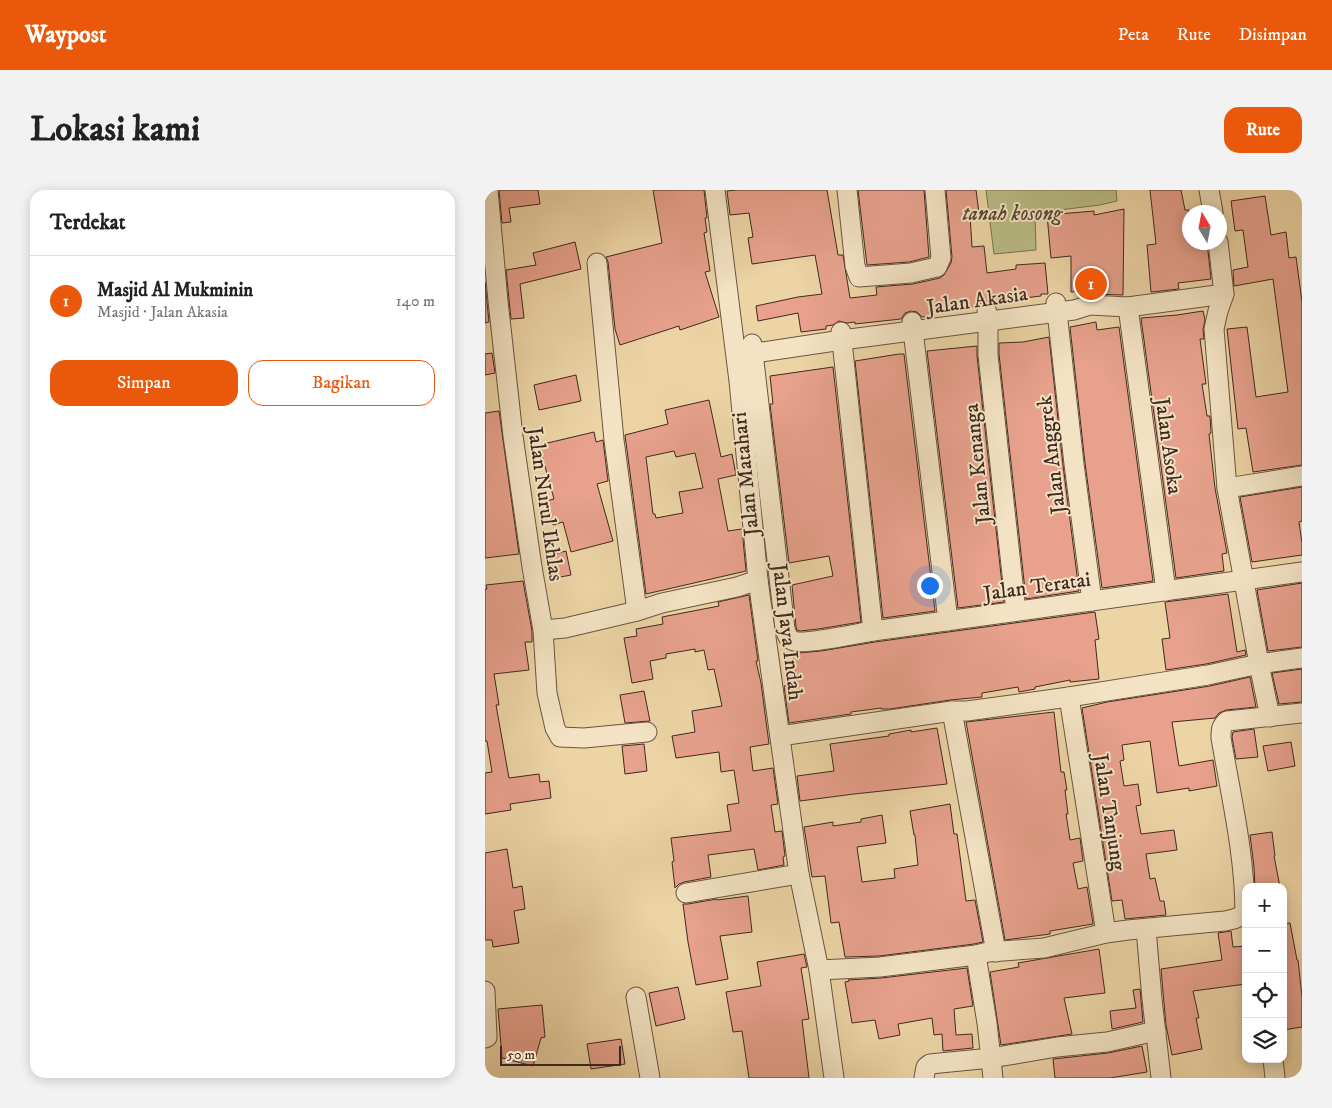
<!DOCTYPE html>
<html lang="id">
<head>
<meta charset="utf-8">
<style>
  :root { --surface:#fff; --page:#f2f2f2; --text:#222; --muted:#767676; --line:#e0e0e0; --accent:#ea580c }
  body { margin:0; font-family:"IM FELL DW Pica",serif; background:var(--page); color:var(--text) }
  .controls { position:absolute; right:15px; bottom:15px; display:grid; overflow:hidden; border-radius:10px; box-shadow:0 2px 12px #0003 }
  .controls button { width:45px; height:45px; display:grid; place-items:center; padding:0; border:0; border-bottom:1px solid var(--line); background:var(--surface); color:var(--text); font:25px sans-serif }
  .compass { position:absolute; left:697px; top:15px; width:45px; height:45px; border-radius:50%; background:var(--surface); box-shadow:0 2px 12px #0003; rotate:350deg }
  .scale { position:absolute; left:15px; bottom:12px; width:121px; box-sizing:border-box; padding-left:5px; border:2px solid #402920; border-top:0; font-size:14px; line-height:18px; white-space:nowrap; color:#402920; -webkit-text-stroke:4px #f3e3c4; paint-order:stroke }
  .you { position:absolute; left:444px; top:395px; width:18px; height:18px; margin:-12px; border:4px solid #fff; border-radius:50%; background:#1a73e8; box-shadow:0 0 0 8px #1a73e833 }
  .badge { display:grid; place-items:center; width:32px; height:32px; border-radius:50%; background:var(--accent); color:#fff; font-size:16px; font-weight:700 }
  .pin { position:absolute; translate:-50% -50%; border:2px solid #fff; box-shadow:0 1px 5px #0006 }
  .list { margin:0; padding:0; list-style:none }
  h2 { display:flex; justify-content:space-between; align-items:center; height:65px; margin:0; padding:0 20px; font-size:21px }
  h2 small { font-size:16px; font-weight:400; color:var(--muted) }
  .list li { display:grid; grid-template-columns:32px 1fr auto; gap:15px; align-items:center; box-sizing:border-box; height:90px; padding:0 20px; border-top:1px solid var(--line) }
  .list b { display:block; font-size:19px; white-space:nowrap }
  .list p { margin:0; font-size:16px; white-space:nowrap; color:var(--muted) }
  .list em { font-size:16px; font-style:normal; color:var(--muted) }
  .actions { display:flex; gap:10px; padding:15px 20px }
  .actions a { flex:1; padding:11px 0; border:1px solid var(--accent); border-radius:15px; text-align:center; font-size:18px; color:var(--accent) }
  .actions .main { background:var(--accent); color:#fff }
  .icon { flex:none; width:28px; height:28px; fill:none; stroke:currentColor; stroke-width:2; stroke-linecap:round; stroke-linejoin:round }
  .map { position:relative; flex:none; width:817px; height:888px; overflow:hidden; border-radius:15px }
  header { display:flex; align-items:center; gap:30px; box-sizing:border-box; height:70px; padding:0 25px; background:var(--accent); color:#fff }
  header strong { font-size:24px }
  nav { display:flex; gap:28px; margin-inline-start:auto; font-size:18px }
  .intro { display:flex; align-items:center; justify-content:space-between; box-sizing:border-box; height:120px; padding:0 30px }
  h1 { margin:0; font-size:35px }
  .button { padding:12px 22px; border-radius:15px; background:var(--accent); color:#fff; font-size:18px; font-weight:700 }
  main { display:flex; gap:30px; padding:0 30px }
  aside { flex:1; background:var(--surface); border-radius:15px; box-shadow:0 2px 12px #0003 }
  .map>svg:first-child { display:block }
  .green { fill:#b9bc85; stroke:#7c7252 }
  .building { fill:#e7a18c; stroke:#402920; fill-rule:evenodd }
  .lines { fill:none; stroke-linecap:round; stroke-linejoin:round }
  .street-casing { stroke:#6b5441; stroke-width:21 }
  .street { stroke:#f3e3c4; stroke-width:19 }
  .labels { text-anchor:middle; stroke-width:4; stroke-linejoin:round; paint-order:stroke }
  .park-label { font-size:21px; font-style:italic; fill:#584634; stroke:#f3e3c4 }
  .street-label { font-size:21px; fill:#402920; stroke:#f3e3c4 }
</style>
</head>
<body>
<header>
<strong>Waypost</strong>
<nav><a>Peta</a><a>Rute</a><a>Disimpan</a></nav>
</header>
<div class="intro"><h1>Lokasi kami</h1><a class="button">Rute</a></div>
<main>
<aside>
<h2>Terdekat<small></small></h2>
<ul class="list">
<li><span class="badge">1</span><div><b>Masjid Al Mukminin</b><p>Masjid · Jalan Akasia</p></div><em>140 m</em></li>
</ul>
<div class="actions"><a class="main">Simpan</a><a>Bagikan</a></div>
</aside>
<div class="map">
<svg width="817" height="888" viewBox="0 0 817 888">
  <rect width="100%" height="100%" fill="#ecd4a5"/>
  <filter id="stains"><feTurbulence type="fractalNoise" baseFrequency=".004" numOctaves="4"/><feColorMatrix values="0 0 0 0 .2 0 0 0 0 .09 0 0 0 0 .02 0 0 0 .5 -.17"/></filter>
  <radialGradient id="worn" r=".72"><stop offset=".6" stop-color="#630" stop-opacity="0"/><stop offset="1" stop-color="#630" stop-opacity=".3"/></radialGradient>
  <polygon class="green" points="501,0 631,0 632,11 615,15 550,23 551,60 509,64"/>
  <g class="building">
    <polygon points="14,0 53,0 55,14 24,18 26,32 17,33"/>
    <polygon points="168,0 219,0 222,28 220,28 222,42 219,43 225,81 220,82 234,127 195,140 194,136 135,155 130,139 123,72 121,67 177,53"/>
    <polygon points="252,0 342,0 353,65 358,65 365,108 392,105 391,97 428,94 455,88 459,85 466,73 467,67 461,0 491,0 494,23 485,24 487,57 499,56 502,83 531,79 531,75 560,73 563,104 556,104 556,106 507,112 500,111 494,114 493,116 444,122 445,126 437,127 432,122 426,121 420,123 416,129 370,134 370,132 362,133 354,131 348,135 341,136 341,139 316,142 313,123 273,131 271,116 313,107 337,104 330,65 267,74 263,48 268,47 264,23 245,25 242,1"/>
    <polygon points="373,0 439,0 444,67 424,72 382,75"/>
    <polygon points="665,0 696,0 700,20 704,20 704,52 722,52 726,89 693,93 694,99 666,102 662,55 671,54"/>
    <polygon points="780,6 786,45 801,42 804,68 811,67 817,112 817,275 768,282 761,238 753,239 742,139 762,137 771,207 803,202 788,89 749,96 748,80 763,77 758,40 750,41 746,11"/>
    <polygon points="639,19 638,105 606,104 599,105 599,101 586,102 586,66 566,68 562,25 609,21 609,25"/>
    <polygon points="90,52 96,79 35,94 39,128 26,129 21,80 51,75 48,63"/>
    <polygon points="0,92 4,132 0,133"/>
    <polygon points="718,121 720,130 718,140 719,149 715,149 721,194 717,194 722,226 725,226 726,243 724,244 730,298 742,363 737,364 739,381 691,388 656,128 692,125"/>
    <polygon points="611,132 612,140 634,137 668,391 617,398 600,273 585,137"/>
    <polygon points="564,147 578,275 594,401 541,409 514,164 514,153 538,152"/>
    <polygon points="492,156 492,166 519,412 473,418 442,161"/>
    <polygon points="7,163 10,183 0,185 0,164"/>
    <polygon points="414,164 419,164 450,421 398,428 370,171"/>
    <polygon points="348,177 376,432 333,439 315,441 312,440 311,437 307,395 348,386 344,366 304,373 285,214 288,214 285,186"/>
    <polygon points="91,185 96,211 54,220 49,195"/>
    <path d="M 224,210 L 236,267 L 247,264 L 251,285 L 233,289 L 243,341 L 257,339 L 261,381 L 161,404 L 140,245 L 183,234 L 180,220 ZM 189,261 L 191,267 L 210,263 L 218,298 L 194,302 L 198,323 L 171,328 L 170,324 L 168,324 L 161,267 Z"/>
    <polygon points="14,221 34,364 0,368 0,223"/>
    <polygon points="109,242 111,252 118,250 123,291 112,294 128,351 86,362 78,332 68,335 61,311 69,309 54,255"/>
    <polygon points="817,297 817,331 814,332 817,353 817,365 767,372 755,307"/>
    <polygon points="81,361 86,385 70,388 65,365"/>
    <polygon points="38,391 47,441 47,452 40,452 44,480 9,484 14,515 11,515 24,588 54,584 55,592 64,591 66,608 25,614 26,620 0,624 0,583 7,582 2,551 0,551 0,399 2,399 1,395"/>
    <polygon points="817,393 817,457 783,461 772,400"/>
    <polygon points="743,404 752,462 760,460 761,465 721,474 681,480 677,449 685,448 680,412"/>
    <polygon points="264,405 273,471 271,471 276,493 284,554 265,557 268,581 288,578 293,614 286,615 290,642 297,641 300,666 298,667 299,675 273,680 269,659 223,665 226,687 199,692 194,694 190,698 187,672 189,671 186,648 246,641 242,615 254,613 249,580 236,582 234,562 191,568 187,546 210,542 207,521 237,516 229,479 223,480 219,460 210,462 210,459 181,464 181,468 165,471 168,489 147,493 139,448 152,446 151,439 178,434 177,427 234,416 233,412"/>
    <polygon points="610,422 614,449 610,450 614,489 585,492 585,490 550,497 550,499 534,502 533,497 497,503 497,507 465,510 405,519 396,519 396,518 366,522 366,524 304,533 299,496 312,494 308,466 313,465 313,463 336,461 390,452"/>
    <polygon points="817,479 817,512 794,514 787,483"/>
    <polygon points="765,487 771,517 741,520 734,523 730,528 687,532 694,576 728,570 732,596 704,601 704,598 672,603 665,551 637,555 639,570 635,571 639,596 653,594 656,615 651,616 656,644 689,640 692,660 661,664 665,689 670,688 675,711 679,711 681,725 640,729 637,710 627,711 597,518 622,512 725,496"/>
    <polygon points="159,501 165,531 140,533 135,505"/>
    <polygon points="569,522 576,582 579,582 582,600 580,600 583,624 581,624 585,650 595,648 598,671 588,673 593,699 602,697 608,734 565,741 565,744 520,750 481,532"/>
    <polygon points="452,538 462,594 369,604 315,611 312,586 349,581 345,554 404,546 404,544 426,540 426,542"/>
    <polygon points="769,539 773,567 751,569 747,547 748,542"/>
    <polygon points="806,552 810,576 783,581 778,556"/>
    <polygon points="159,554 162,581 140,584 137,556"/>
    <polygon points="465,614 469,644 472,644 481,711 490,710 498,752 489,754 394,766 360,767 354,732 346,733 340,686 327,687 319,637 348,632 348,636 376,632 376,629 397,625 401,653 372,657 377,692 410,688 409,679 433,675 430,645 429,645 425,621"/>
    <polygon points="787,642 790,666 789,666 795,697 770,697 769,677 765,645"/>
    <polygon points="22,659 28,698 37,696 40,719 29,721 34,753 8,757 7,750 0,750 0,663"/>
    <polygon points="263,706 267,742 235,746 243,789 211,795 203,752 198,714 203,714 232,709 232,710"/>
    <polygon points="805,733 812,770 813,770 817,807 817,837 798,840 798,734"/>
    <polygon points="746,741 748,757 761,756 761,794 708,801 714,828 711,828 717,859 687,865 681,835 676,779 737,770 733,743"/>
    <polygon points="614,759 620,803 579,808 587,844 516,855 505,782 534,777 533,773"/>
    <polygon points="319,764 322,777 316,778 324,829 317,830 324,888 264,888 257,841 248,842 241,802 276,796 272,772"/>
    <polygon points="482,778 488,816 469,819 471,845 487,844 488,858 458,861 457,844 449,845 447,828 413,834 415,845 394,849 390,830 367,833 360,792 364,791 363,790 396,788"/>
    <polygon points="193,797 200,829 171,836 164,803"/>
    <polygon points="655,799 658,832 627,839 625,821 651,818 648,800"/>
    <polygon points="57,815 60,847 56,848 48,876 17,868 13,819"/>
    <polygon points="136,849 140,874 106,879 102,854"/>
    <polygon points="657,856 662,882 625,888 570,888 568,869 623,863"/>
  </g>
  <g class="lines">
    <g class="street-casing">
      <g id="street">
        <polyline points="3,0 13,111 28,246 47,377 58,440 62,503 70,538 75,547 99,548 162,542"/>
        <polyline points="230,0 254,191 273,390 314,684 334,780 349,888"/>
        <polyline points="362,0 370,76 374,87 426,83 452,77 456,68 450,0"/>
        <polyline points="724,0 728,22"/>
        <polyline points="733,52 739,104 733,121 729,139 742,298 774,474 785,527"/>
        <polyline points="112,73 129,250 152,421"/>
        <polyline points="571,113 589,274 607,411"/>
        <polyline points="643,117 681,401"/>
        <polyline points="502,122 503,131 503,165 531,421"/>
        <polyline points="427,132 463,431"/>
        <polyline points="356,142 388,441"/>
        <path d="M 267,154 L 300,439 C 302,445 303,449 309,451 C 319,455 374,443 388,441 L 817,382"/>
        <polyline points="257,165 357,150 589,120 605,115 643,117 739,104"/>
        <polyline points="742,298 817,286"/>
        <polyline points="58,440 80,438 152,421 177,413 252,397 273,390"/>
        <polyline points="584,507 621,743"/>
        <polyline points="467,521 511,762"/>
        <polyline points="295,546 467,521 482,521 584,507 723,485 774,474 817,468"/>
        <polyline points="201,703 314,684"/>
        <path d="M 760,724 C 760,665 746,606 736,548 C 736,540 736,536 742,531 L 817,523"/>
        <polyline points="661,739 667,809 676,888"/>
        <polyline points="491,765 502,833 508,888"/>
        <polyline points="334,780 395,777 491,765 503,762 559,758 621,743 643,740 740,731 749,729 761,724"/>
        <polyline points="0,801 2,847 0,848"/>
        <polyline points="151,807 165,888"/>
        <polyline points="788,869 790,888"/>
        <polyline points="439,888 441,877 445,874 506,868 572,857 622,852 671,841"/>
      </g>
    </g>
    <use href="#street" class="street"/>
  </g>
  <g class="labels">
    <g class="park-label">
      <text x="527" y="30">tanah kosong</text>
    </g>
    <g class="street-label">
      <text transform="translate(492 110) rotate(-8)" y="7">Jalan Akasia</text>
      <text transform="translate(684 256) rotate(82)" y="7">Jalan Asoka</text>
      <text transform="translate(566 265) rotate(-97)" y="7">Jalan Anggrek</text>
      <text transform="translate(492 274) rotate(-96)" y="7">Jalan Kenanga</text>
      <text transform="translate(260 284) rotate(-96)" y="7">Jalan Matahari</text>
      <text transform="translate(61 314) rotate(82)" y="7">Jalan Nurul Ikhlas</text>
      <text transform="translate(552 396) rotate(-8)" y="7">Jalan Teratai</text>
      <text transform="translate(303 442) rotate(83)" y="7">Jalan Jaya Indah</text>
      <text transform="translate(625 622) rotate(81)" y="7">Jalan Tanjung</text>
    </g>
  </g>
  <rect width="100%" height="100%" filter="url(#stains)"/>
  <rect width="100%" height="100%" fill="url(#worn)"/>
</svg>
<div class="controls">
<button>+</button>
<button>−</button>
<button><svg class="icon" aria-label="locate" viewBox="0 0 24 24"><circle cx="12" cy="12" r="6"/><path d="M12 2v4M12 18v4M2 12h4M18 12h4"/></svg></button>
<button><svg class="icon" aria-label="layers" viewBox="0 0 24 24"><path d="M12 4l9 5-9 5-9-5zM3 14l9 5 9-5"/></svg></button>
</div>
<svg class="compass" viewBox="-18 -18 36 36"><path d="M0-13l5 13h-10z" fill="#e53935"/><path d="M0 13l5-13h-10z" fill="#767676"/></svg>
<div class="scale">50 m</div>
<div class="you"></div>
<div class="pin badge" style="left:606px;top:94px">1</div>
</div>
</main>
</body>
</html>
